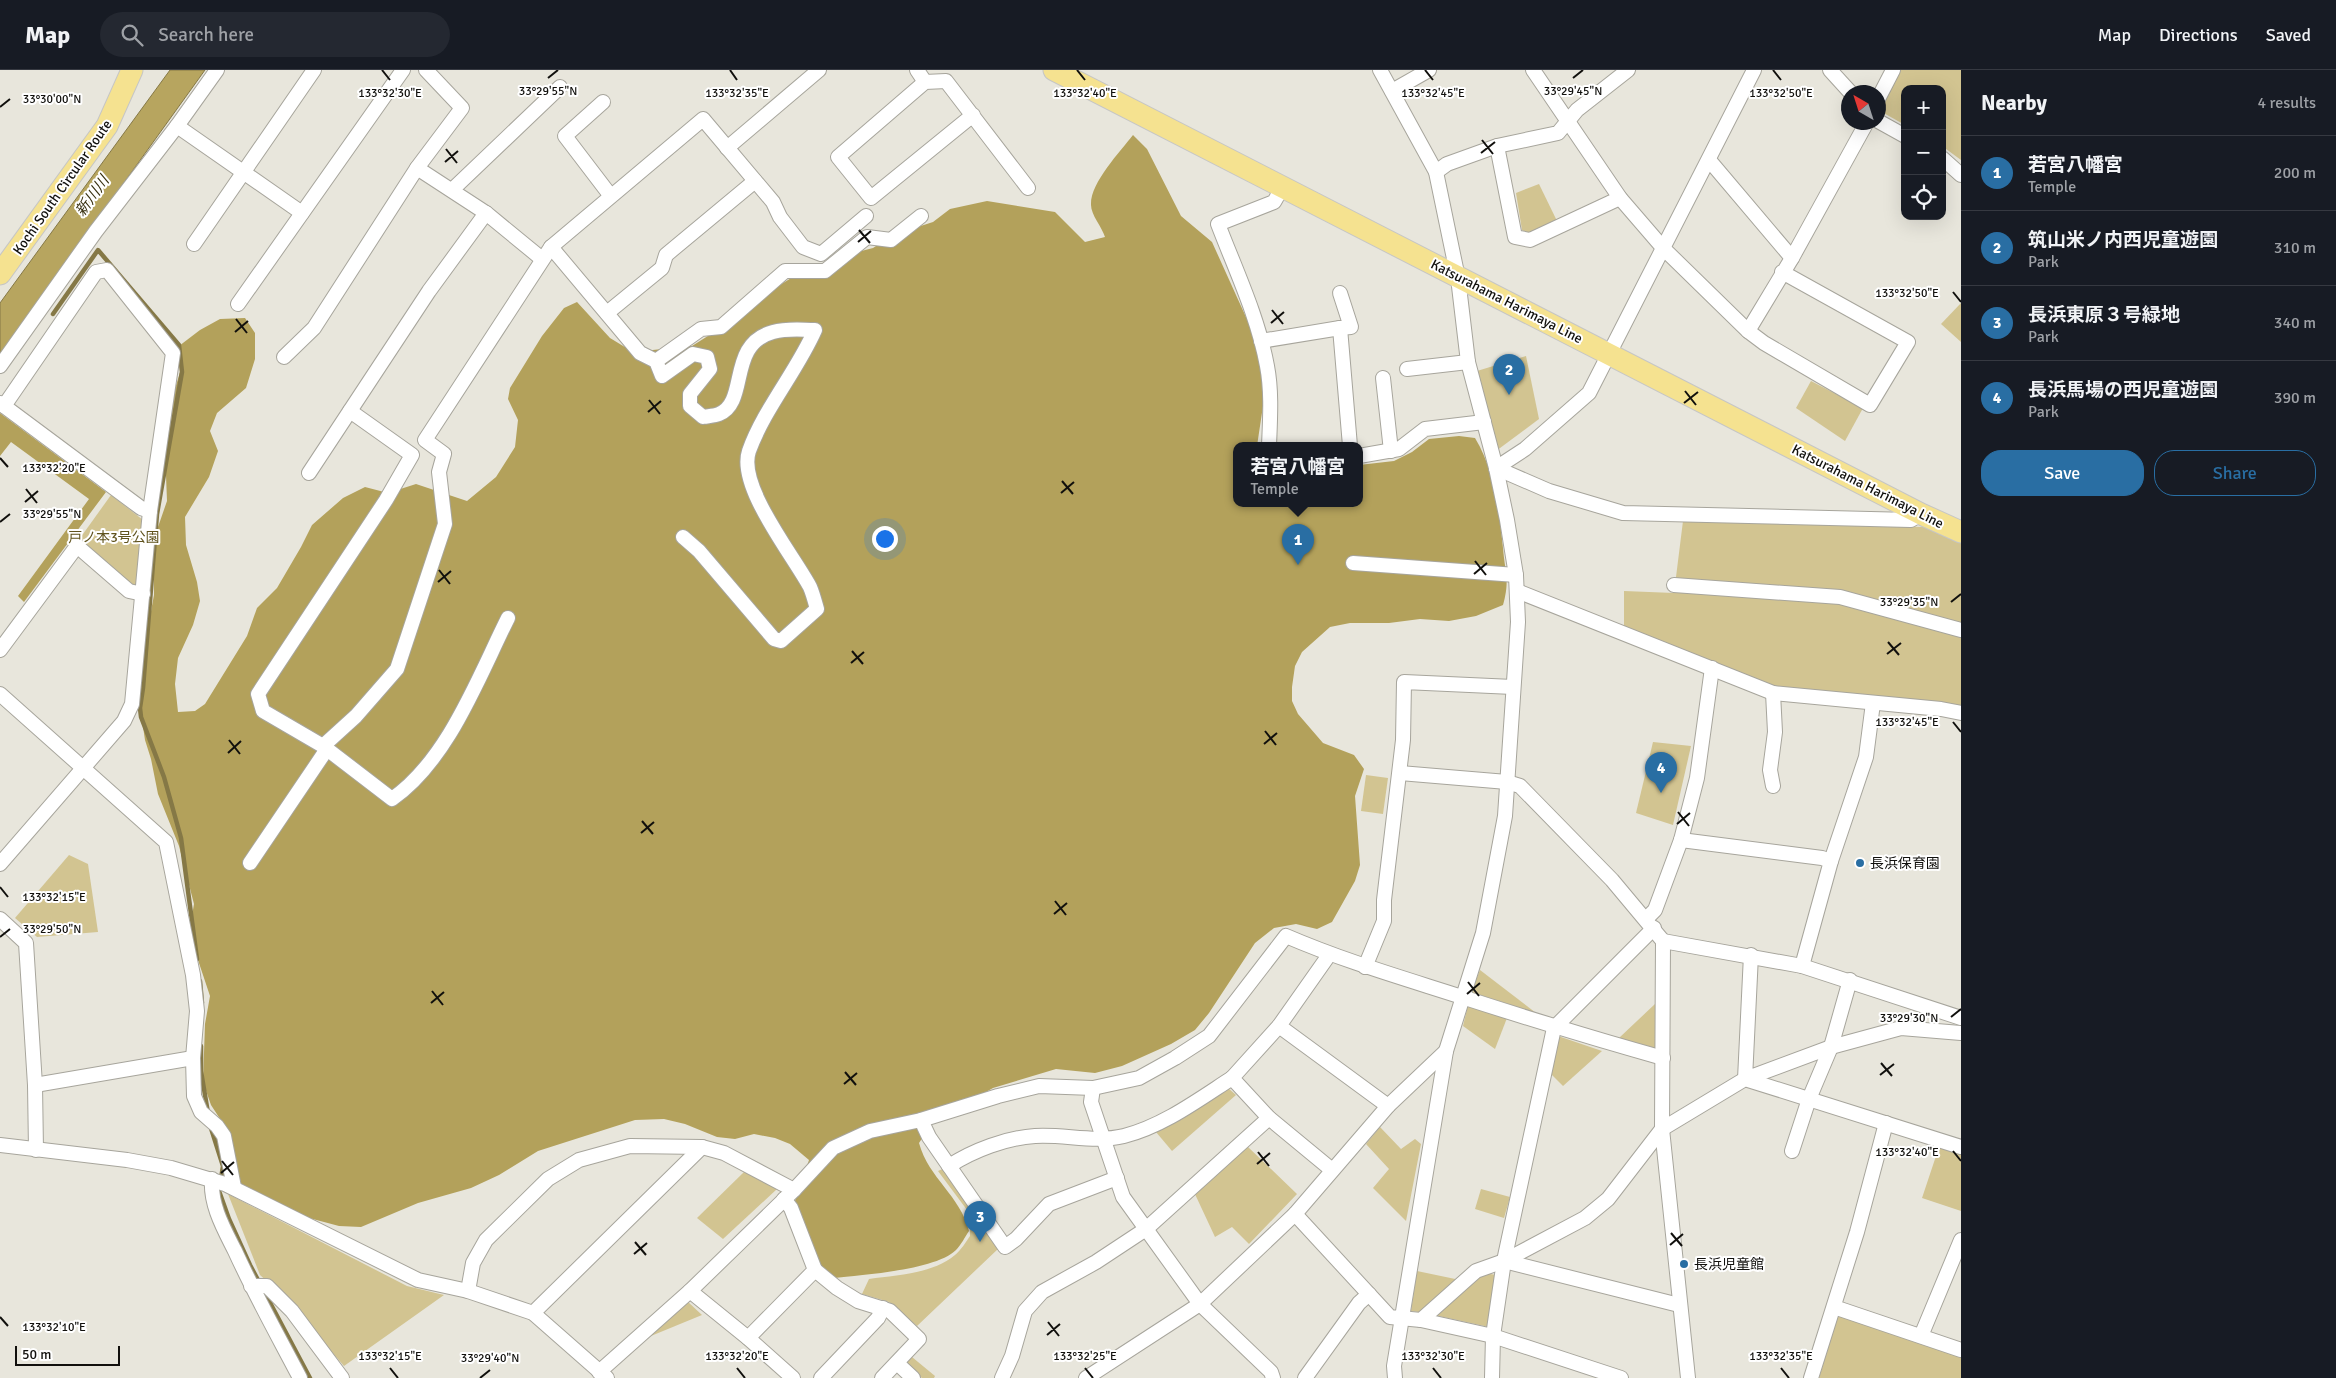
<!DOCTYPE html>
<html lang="en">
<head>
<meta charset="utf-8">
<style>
  :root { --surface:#171b24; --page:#242831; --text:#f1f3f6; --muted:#9ea1a6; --line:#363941; --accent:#296ea3 }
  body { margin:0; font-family:Signika,"Noto Sans JP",sans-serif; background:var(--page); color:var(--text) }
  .controls { position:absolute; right:15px; top:15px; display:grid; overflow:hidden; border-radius:10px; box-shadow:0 5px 20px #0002 }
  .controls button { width:45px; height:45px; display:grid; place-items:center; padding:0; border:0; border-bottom:1px solid var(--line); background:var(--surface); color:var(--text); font:25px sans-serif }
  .compass { position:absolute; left:1841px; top:15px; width:45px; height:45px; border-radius:50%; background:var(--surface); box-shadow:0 5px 20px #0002; rotate:321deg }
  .scale { position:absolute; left:15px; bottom:12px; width:105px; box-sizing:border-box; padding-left:5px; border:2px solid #11100d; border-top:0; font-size:14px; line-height:18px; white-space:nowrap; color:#11100d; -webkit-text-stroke:4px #fff; paint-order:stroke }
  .you { position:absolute; left:884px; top:468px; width:18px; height:18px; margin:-12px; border:4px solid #fff; border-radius:50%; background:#1a73e8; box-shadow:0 0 0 8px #1a73e833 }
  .badge { display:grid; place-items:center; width:32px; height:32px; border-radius:50%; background:var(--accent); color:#fff; font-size:16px; font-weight:700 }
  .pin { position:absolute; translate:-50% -41px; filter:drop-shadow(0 1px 2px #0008) }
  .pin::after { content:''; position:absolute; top:26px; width:18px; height:15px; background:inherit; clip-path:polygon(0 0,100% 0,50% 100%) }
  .popup { position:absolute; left:1233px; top:372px; width:130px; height:65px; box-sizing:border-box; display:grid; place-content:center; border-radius:10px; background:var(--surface); filter:drop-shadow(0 1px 4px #0005); font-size:16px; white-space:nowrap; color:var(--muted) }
  .popup b { font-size:19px; color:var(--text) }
  .popup::after { content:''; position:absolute; left:50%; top:100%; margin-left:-10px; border:10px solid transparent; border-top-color:var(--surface) }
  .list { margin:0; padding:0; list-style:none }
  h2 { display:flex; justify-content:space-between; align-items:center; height:65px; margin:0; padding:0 20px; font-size:21px }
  h2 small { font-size:16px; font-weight:400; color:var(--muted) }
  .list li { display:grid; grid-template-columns:32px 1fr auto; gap:15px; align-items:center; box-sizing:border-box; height:75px; padding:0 20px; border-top:1px solid var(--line) }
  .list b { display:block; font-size:19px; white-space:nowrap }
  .list p { margin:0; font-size:16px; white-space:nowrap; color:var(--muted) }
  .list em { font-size:16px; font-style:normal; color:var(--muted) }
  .actions { display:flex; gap:10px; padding:15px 20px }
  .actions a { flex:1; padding:11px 0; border:1px solid var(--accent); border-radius:20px; text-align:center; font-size:18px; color:var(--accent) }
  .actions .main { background:var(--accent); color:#fff }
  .icon { flex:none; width:28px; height:28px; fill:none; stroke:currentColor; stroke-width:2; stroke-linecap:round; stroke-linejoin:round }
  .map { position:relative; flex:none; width:1961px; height:1308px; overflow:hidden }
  header { display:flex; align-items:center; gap:30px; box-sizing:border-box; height:70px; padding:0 25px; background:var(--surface); border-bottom:1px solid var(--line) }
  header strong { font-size:24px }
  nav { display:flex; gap:28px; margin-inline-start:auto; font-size:18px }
  .search { width:350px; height:45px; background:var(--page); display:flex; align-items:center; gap:12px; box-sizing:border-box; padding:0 18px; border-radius:28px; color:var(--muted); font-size:19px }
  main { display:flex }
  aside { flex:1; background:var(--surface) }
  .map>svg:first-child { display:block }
  .green { fill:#d2c491 }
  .forest { fill:#b3a15b }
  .water { fill:#b7a55f; stroke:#857846 }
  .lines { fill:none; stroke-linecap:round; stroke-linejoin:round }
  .stream { stroke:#857846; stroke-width:4.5 }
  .street-casing { stroke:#a7a59c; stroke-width:16 }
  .primary-casing { stroke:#c6c6c5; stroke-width:23 }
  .street { stroke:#fff; stroke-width:14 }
  .primary { stroke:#f5e290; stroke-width:21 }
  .ticks { fill:none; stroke:#11100d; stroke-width:2 }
  .poi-dot { fill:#296ea3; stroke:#fff; stroke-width:2 }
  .labels { text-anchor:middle; stroke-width:4; stroke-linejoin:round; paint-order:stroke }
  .street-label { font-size:14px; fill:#11100d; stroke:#fff }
  .park-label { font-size:14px; fill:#60531e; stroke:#fff }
  .poi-label { font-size:14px; fill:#11100d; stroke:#fff; text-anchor:start }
  .water-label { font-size:15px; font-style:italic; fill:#372f0f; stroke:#fff }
  .ticks-label { font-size:12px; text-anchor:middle; fill:#11100d; stroke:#fff; stroke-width:4; stroke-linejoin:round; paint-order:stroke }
</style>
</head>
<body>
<header>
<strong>Map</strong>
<div class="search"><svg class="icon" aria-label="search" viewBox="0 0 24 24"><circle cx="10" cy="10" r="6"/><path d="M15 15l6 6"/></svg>Search here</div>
<nav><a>Map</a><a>Directions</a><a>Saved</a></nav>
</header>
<main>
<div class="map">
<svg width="1961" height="1308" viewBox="0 0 1961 1308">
  <rect width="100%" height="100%" fill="#e8e6dc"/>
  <g class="green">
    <polygon points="1901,0 1961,0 1961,90 1942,76 1942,19 1905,19 1905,55 1880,41"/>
    <polygon points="1539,114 1557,151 1531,165 1522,160 1516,123"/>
    <polygon points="1961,233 1961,272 1941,254"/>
    <polygon points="1526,286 1539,349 1496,381 1477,301"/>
    <polygon points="1811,311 1863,338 1845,371 1796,338"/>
    <polygon points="111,425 143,450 136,516 125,513 78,471"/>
    <polygon points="1683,451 1925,457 1961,472 1961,639 1943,635 1768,615 1624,556 1624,521 1674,523"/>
    <polygon points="1653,672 1691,676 1673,755 1636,743"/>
    <polygon points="1366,705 1388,708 1383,744 1361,741"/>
    <polygon points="69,785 88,794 98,862 37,867 15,848"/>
    <polygon points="1480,900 1536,943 1471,922"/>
    <polygon points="1655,934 1655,978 1619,968"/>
    <polygon points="1468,935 1507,948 1495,979 1463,956"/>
    <polygon points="1558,966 1602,981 1563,1016 1550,1003"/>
    <polygon points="1228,1018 1236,1025 1172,1081 1156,1062"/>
    <polygon points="1380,1057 1401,1079 1415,1069 1421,1074 1406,1151 1373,1118 1389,1099 1366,1074"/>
    <polygon points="1248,1077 1297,1124 1249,1174 1232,1157 1215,1167 1194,1122"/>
    <polygon points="1939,1077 1961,1085 1961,1141 1922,1128"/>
    <path d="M 949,1096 L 999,1178 L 917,1256 L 889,1232 L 862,1224 L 869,1209 C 897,1205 932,1204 955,1185 C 961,1180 966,1172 970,1166 L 970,1144 L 938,1101 Z"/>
    <polygon points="744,1102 777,1119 723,1169 697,1148"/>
    <polygon points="1481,1119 1510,1127 1504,1148 1475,1139"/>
    <polygon points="228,1124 407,1216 444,1225 344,1296 283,1226 260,1205"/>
    <polygon points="1417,1201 1460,1210 1425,1243 1411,1241"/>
    <polygon points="1483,1203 1497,1205 1489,1257 1434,1245"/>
    <polygon points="687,1231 702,1245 646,1268"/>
    <polygon points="1838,1245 1961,1287 1961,1308 1819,1308"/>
    <polygon points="912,1287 935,1306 934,1308 922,1308 904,1295"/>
  </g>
  <g class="forest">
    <path d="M 1133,65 L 1147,79 L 1181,146 L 1212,172 L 1255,267 L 1267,322 L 1263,336 L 1257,376 L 1237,376 L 1237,434 L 1359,434 L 1359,395 L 1394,391 L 1412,382 L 1429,369 L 1459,366 L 1475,368 C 1495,401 1499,441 1503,478 C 1505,503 1510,510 1503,535 L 1476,546 L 1449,551 L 1420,549 L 1389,553 L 1350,553 L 1330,557 L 1302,582 L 1295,596 L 1292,617 L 1292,631 L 1298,644 L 1323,673 L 1354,685 L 1364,699 L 1355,726 L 1360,795 L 1355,811 L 1332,852 L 1317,859 L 1296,854 L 1274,858 L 1255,873 L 1209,943 L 1195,960 L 1171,974 L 1122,996 L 1095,1003 L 1056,999 L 993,1018 L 933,1052 L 919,1073 C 929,1109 960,1125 969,1161 C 965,1167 961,1175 956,1180 C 936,1200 862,1205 833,1208 L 820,1197 L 795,1131 L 809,1090 L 790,1074 L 775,1068 L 754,1064 L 735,1069 L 717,1067 L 685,1054 L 664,1049 L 635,1050 L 538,1081 L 499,1105 L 471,1118 L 418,1133 L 361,1157 L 339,1156 L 279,1140 L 243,1120 L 226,1058 L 211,1035 L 203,1012 L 205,954 L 210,926 L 189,863 L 194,834 L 179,776 L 158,724 L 151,689 L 145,670 L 137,617 L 154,525 L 154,492 L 158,457 L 167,431 L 164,354 L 182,296 L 179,276 L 200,260 L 220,249 L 245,248 L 255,263 L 255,289 L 246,318 L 217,343 L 210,361 L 218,381 L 209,407 L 185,447 L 186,475 L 197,512 L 200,531 L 193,555 L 178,588 L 175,614 L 178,642 L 195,641 L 205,634 L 247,566 L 257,538 L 277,518 L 301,477 L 312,455 L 343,428 L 365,417 L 388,423 L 416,414 L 467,431 L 496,407 L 515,377 L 518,350 L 508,329 L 510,318 L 542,266 L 564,238 L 577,232 L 610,268 L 633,282 L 692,276 L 719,259 L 751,233 L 804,200 L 824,195 L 842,186 L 873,178 L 893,165 L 933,152 L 950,139 L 987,131 L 1055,142 L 1085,172 L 1105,167 C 1102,157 1091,145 1091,135 C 1090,113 1120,82 1133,65 Z"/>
    <polygon points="0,343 106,422 24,532 18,526 89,429 11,372 0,386"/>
  </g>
  <polygon class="water" points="170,0 205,0 0,285 0,233"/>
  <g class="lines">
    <g class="stream">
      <polyline points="53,244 98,180 179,275 182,302 157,444 143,618 140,638 141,647 164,707 181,768 197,889"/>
      <polyline points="200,911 202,933"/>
      <polyline points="201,976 201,1001 208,1043"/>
      <polyline points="210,1055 223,1096 219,1121 229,1149 250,1195 310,1308"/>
    </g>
    <g class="street-casing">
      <g id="street">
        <polyline points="917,0 925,12"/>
        <polyline points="1380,0 1436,102 1458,208 1468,292 1496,398 1507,450 1516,505 1518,552 1505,746 1483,863 1446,981 1394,1296 1395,1308"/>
        <polyline points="1533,0 1620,128 1664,179 1748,261"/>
        <polyline points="1830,0 1850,22"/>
        <polyline points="1392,21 1429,0"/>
        <polyline points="1878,29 1893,0"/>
        <polyline points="603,32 565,66 610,125"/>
        <polyline points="973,45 871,128 838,87 925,12 946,11 1028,118"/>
        <polyline points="1878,51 1905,66"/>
        <polyline points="177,56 302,143"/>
        <polyline points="1497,76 1515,167 1530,170 1620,128"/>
        <polyline points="727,78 819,0"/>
        <polyline points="1942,88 1961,105"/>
        <polyline points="1709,90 1792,188"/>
        <polyline points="417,98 486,143 542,189"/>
        <polyline points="1436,102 1447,94 1497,76 1558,63 1577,40 1628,0"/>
        <polyline points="452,120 560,17"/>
        <polyline points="194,174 314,0"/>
        <path d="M 551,177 L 640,283 L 656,291 L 662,306 L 693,284 L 707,287 L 710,299 L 690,324 L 690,336 L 703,347 C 708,346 714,346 719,344 C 749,332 727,274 773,262 C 788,258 801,260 815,260 C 797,301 764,339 749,381 C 737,416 793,485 810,517 C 813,524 815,532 817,539 L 781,571 L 774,569 L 699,481 L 683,467"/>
        <polyline points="1782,202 1908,272 1870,335 1764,273 1748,261 1792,188 1867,52"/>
        <polyline points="238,234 403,0"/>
        <polyline points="607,243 662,198 666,185 755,111"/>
        <polyline points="1340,258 1351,257 1340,223"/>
        <polyline points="1261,271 1340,258 1350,376"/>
        <polyline points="284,287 314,258 417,98 462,38 426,0"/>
        <polyline points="656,291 701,259 721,257 785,201 825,201 867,167 891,170 921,146"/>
        <polyline points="0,296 96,161 177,56 217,0"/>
        <polyline points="1407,299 1468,292"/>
        <polyline points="1383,308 1391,381"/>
        <polyline points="0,333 141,438 150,441"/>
        <path d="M 350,341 L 412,385 L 386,430 L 258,624 L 263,641 L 323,676 L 392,729 C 448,690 478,608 508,548"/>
        <path d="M 1269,376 C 1270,350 1272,322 1267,296 C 1258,247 1236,201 1218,154 L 1274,132 L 1282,118"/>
        <polyline points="1359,386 1399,379 1425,359 1484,352"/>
        <polyline points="1496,398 1525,379 1589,323 1754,0"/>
        <polyline points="1496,398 1549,421 1623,443 1911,450 1921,444"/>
        <polyline points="309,403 429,221 486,143"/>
        <polyline points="1353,493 1516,505"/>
        <polyline points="1674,515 1840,527 1961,560"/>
        <polyline points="1517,521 1773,623 1941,639 1961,643"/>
        <polyline points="0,580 77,476 129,521 143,524"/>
        <polyline points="1773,623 1775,662 1770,700 1773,716"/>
        <polyline points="0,624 166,772 193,905 197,941 193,988 194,1026 201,1042 217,1056 224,1066 234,1117"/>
        <polyline points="323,676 356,646 397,599 445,454 439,402 444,384 425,370 551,177 703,49 773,132 780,147 803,177 821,184 866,146"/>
        <polyline points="1400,703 1507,712 1520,716 1612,810 1663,871 1662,1059 1688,1308"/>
        <polyline points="1681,770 1822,788 1831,791 1802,896"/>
        <polyline points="1831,791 1866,687 1873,633"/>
        <polyline points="250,793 327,679"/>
        <polyline points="0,794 124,651 132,634 150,441 173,283 107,200 96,202 4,336"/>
        <polyline points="0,849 26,873 35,1015 36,1080"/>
        <polyline points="1646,849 1655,840 1681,770 1697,708 1712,598"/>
        <polyline points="1663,871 1802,896 1961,948"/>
        <polyline points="1329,885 1279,956 1388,1036"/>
        <polyline points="1751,885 1745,1009 1831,977 1901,958 1961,963"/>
        <polyline points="1365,897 1384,851 1384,830 1403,670 1404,612 1513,617"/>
        <polyline points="1279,956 1232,1008 1269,1048 1332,1100"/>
        <polyline points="35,1015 193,988"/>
        <polyline points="1093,1018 1091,1032 1123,1127 1200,1234 1271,1302 1273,1308"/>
        <polyline points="921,1050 929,1067 1005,1177 1016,1169 1049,1134 1117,1108"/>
        <polyline points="0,1075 127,1090 171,1098 225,1114 418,1210 468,1221 533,1243 607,1308"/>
        <polyline points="1792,1081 1809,1029 1831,977 1850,910"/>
        <path d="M 949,1096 C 974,1080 1006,1068 1035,1066 C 1064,1064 1095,1073 1124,1066 C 1163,1056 1198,1030 1232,1008"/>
        <path d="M 212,1109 C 210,1135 224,1159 235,1181 C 255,1225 278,1266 300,1308"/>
        <polyline points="1295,1144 1390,1247 1421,1250 1476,1201 1504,1191 1585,1148 1608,1129 1662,1059 1745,1009 1961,1077"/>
        <polyline points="1504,1191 1679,1235"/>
        <polyline points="815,1200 837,1218 858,1231 890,1241 919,1269 882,1308"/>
        <polyline points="251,1216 267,1216 292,1241 342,1308"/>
        <polyline points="468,1221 473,1193 486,1170 548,1109 579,1090 630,1076 702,1077 724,1083 794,1120"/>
        <polyline points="690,1221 748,1268 793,1308"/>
        <polyline points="1834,1237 1961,1280"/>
        <polyline points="533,1243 702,1077"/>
        <polyline points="1421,1250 1493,1266 1621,1308"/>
        <polyline points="1921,1266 1961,1170"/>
        <polyline points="748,1268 815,1200 791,1138 784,1129"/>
        <polyline points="897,1293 913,1308"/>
        <path d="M 599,1302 L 690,1221 L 794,1120 L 833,1078 L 870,1061 L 921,1050 L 998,1026 L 1039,1016 L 1093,1018 L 1139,1008 L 1175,988 L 1209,966 L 1286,866 C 1344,891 1403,908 1462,927 C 1530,949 1595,969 1663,988"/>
        <polyline points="821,1308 878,1248 883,1238"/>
        <polyline points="1002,1308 1012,1286 1025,1241 1042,1222 1096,1192 1146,1159 1269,1048"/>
        <polyline points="1086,1308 1200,1234 1295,1144 1388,1036 1446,981"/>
        <polyline points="1305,1308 1359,1233 1369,1224"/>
        <polyline points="1492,1308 1493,1266 1504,1191 1554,958 1654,858"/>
        <polyline points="1811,1308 1857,1162 1886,1053"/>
      </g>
    </g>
    <g class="primary-casing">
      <g id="primary">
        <polyline points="1054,0 1921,444 1961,462"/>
        <polyline points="0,204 107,56 132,0"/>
      </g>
    </g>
    <use href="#street" class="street"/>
    <use href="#primary" class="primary"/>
  </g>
  <path class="ticks" d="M 382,0 L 390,10M 730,0 L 737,10M 1077,0 L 1085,10M 1425,0 L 1433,10M 1773,0 L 1781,10M 548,8 L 558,0M 1573,8 L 1583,0M 0,37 L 10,29M 1482,70 L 1493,84M 446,79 L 457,93M 1481,83 L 1495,72M 445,92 L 458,81M 859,160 L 870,173M 858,172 L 871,161M 1953,222 L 1961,232M 1272,240 L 1283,254M 236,249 L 247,263M 1271,253 L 1284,242M 235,262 L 248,251M 1685,321 L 1696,335M 649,330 L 660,344M 1684,333 L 1698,322M 648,342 L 661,331M 0,388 L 8,397M 1062,411 L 1073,424M 26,419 L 37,433M 1061,423 L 1074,412M 25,432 L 38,421M 0,452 L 10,444M 1475,491 L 1486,505M 439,500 L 450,514M 1474,504 L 1487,493M 438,512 L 451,501M 1951,532 L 1961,524M 1888,572 L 1899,585M 852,581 L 863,594M 1887,584 L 1901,573M 851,593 L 864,582M 1953,652 L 1961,662M 1265,661 L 1276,675M 229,670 L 240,684M 1264,674 L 1277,663M 228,683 L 241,671M 1678,742 L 1689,756M 642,751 L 653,764M 1677,754 L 1690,743M 641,763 L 654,752M 0,817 L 8,827M 1055,831 L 1066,845M 1054,844 L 1067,833M 0,867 L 10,859M 1468,912 L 1479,926M 432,921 L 443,935M 1467,924 L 1480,913M 431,933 L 444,922M 1951,947 L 1961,939M 1881,993 L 1892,1006M 845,1002 L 856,1015M 1880,1005 L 1894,994M 844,1014 L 857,1003M 1953,1081 L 1961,1091M 1258,1082 L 1269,1096M 222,1091 L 233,1105M 1257,1094 L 1270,1083M 221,1103 L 234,1092M 1671,1163 L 1682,1176M 635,1172 L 646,1185M 1670,1175 L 1683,1164M 634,1184 L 647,1173M 0,1247 L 8,1256M 1048,1252 L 1059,1266M 1047,1265 L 1060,1254M 390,1298 L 398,1308M 737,1298 L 745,1308M 1085,1298 L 1093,1308M 1433,1298 L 1441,1308M 1781,1298 L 1789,1308M 480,1308 L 490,1300"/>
  <g class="poi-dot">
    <circle cx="1860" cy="793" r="5"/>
    <circle cx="1684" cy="1194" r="5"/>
  </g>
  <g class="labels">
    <g class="street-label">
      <text transform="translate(62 117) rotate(-55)" y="5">Kochi South Circular Route</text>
      <text transform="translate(1507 231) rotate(27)" y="5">Katsurahama Harimaya Line</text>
      <text transform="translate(1868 416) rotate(27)" y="5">Katsurahama Harimaya Line</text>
    </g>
    <g class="park-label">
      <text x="114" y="472">戸ノ本3号公園</text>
    </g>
    <g class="poi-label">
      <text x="1870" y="798">長浜保育園</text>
      <text x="1694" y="1199">長浜児童館</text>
    </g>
    <g class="water-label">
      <text transform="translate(92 126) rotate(-54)" y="5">新川川</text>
    </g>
  </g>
  <g class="ticks-label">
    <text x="548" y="25">33°29'55"N</text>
    <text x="1573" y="25">33°29'45"N</text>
    <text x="1085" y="27">133°32'40"E</text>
    <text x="390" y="27">133°32'30"E</text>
    <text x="737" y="27">133°32'35"E</text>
    <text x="1433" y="27">133°32'45"E</text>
    <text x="1781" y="27">133°32'50"E</text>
    <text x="52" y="33">33°30'00"N</text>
    <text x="1907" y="227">133°32'50"E</text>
    <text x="54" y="402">133°32'20"E</text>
    <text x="52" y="448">33°29'55"N</text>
    <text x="1909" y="536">33°29'35"N</text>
    <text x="1907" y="656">133°32'45"E</text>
    <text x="54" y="831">133°32'15"E</text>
    <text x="52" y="863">33°29'50"N</text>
    <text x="1909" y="952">33°29'30"N</text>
    <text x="1907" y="1086">133°32'40"E</text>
    <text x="54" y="1261">133°32'10"E</text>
    <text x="390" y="1290">133°32'15"E</text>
    <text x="737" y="1290">133°32'20"E</text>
    <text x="1085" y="1290">133°32'25"E</text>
    <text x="1433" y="1290">133°32'30"E</text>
    <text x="1781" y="1290">133°32'35"E</text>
    <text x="490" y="1292">33°29'40"N</text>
  </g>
</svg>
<div class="controls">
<button>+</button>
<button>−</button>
<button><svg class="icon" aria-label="locate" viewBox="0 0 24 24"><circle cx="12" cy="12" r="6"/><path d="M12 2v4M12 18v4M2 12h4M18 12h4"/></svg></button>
</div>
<svg class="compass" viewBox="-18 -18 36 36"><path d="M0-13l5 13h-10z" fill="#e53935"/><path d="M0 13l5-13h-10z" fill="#9ea1a6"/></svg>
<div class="scale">50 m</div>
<div class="you"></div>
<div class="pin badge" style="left:1298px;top:495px">1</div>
<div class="popup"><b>若宮八幡宮</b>Temple</div>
<div class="pin badge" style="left:1509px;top:325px">2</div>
<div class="pin badge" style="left:980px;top:1172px">3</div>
<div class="pin badge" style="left:1661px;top:723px">4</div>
</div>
<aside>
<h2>Nearby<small>4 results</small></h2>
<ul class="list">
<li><span class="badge">1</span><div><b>若宮八幡宮</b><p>Temple</p></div><em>200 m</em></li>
<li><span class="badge">2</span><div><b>筑山米ノ内西児童遊園</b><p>Park</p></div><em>310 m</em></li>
<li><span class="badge">3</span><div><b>長浜東原３号緑地</b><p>Park</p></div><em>340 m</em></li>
<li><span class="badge">4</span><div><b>長浜馬場の西児童遊園</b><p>Park</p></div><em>390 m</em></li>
</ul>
<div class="actions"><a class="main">Save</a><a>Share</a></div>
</aside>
</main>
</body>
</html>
